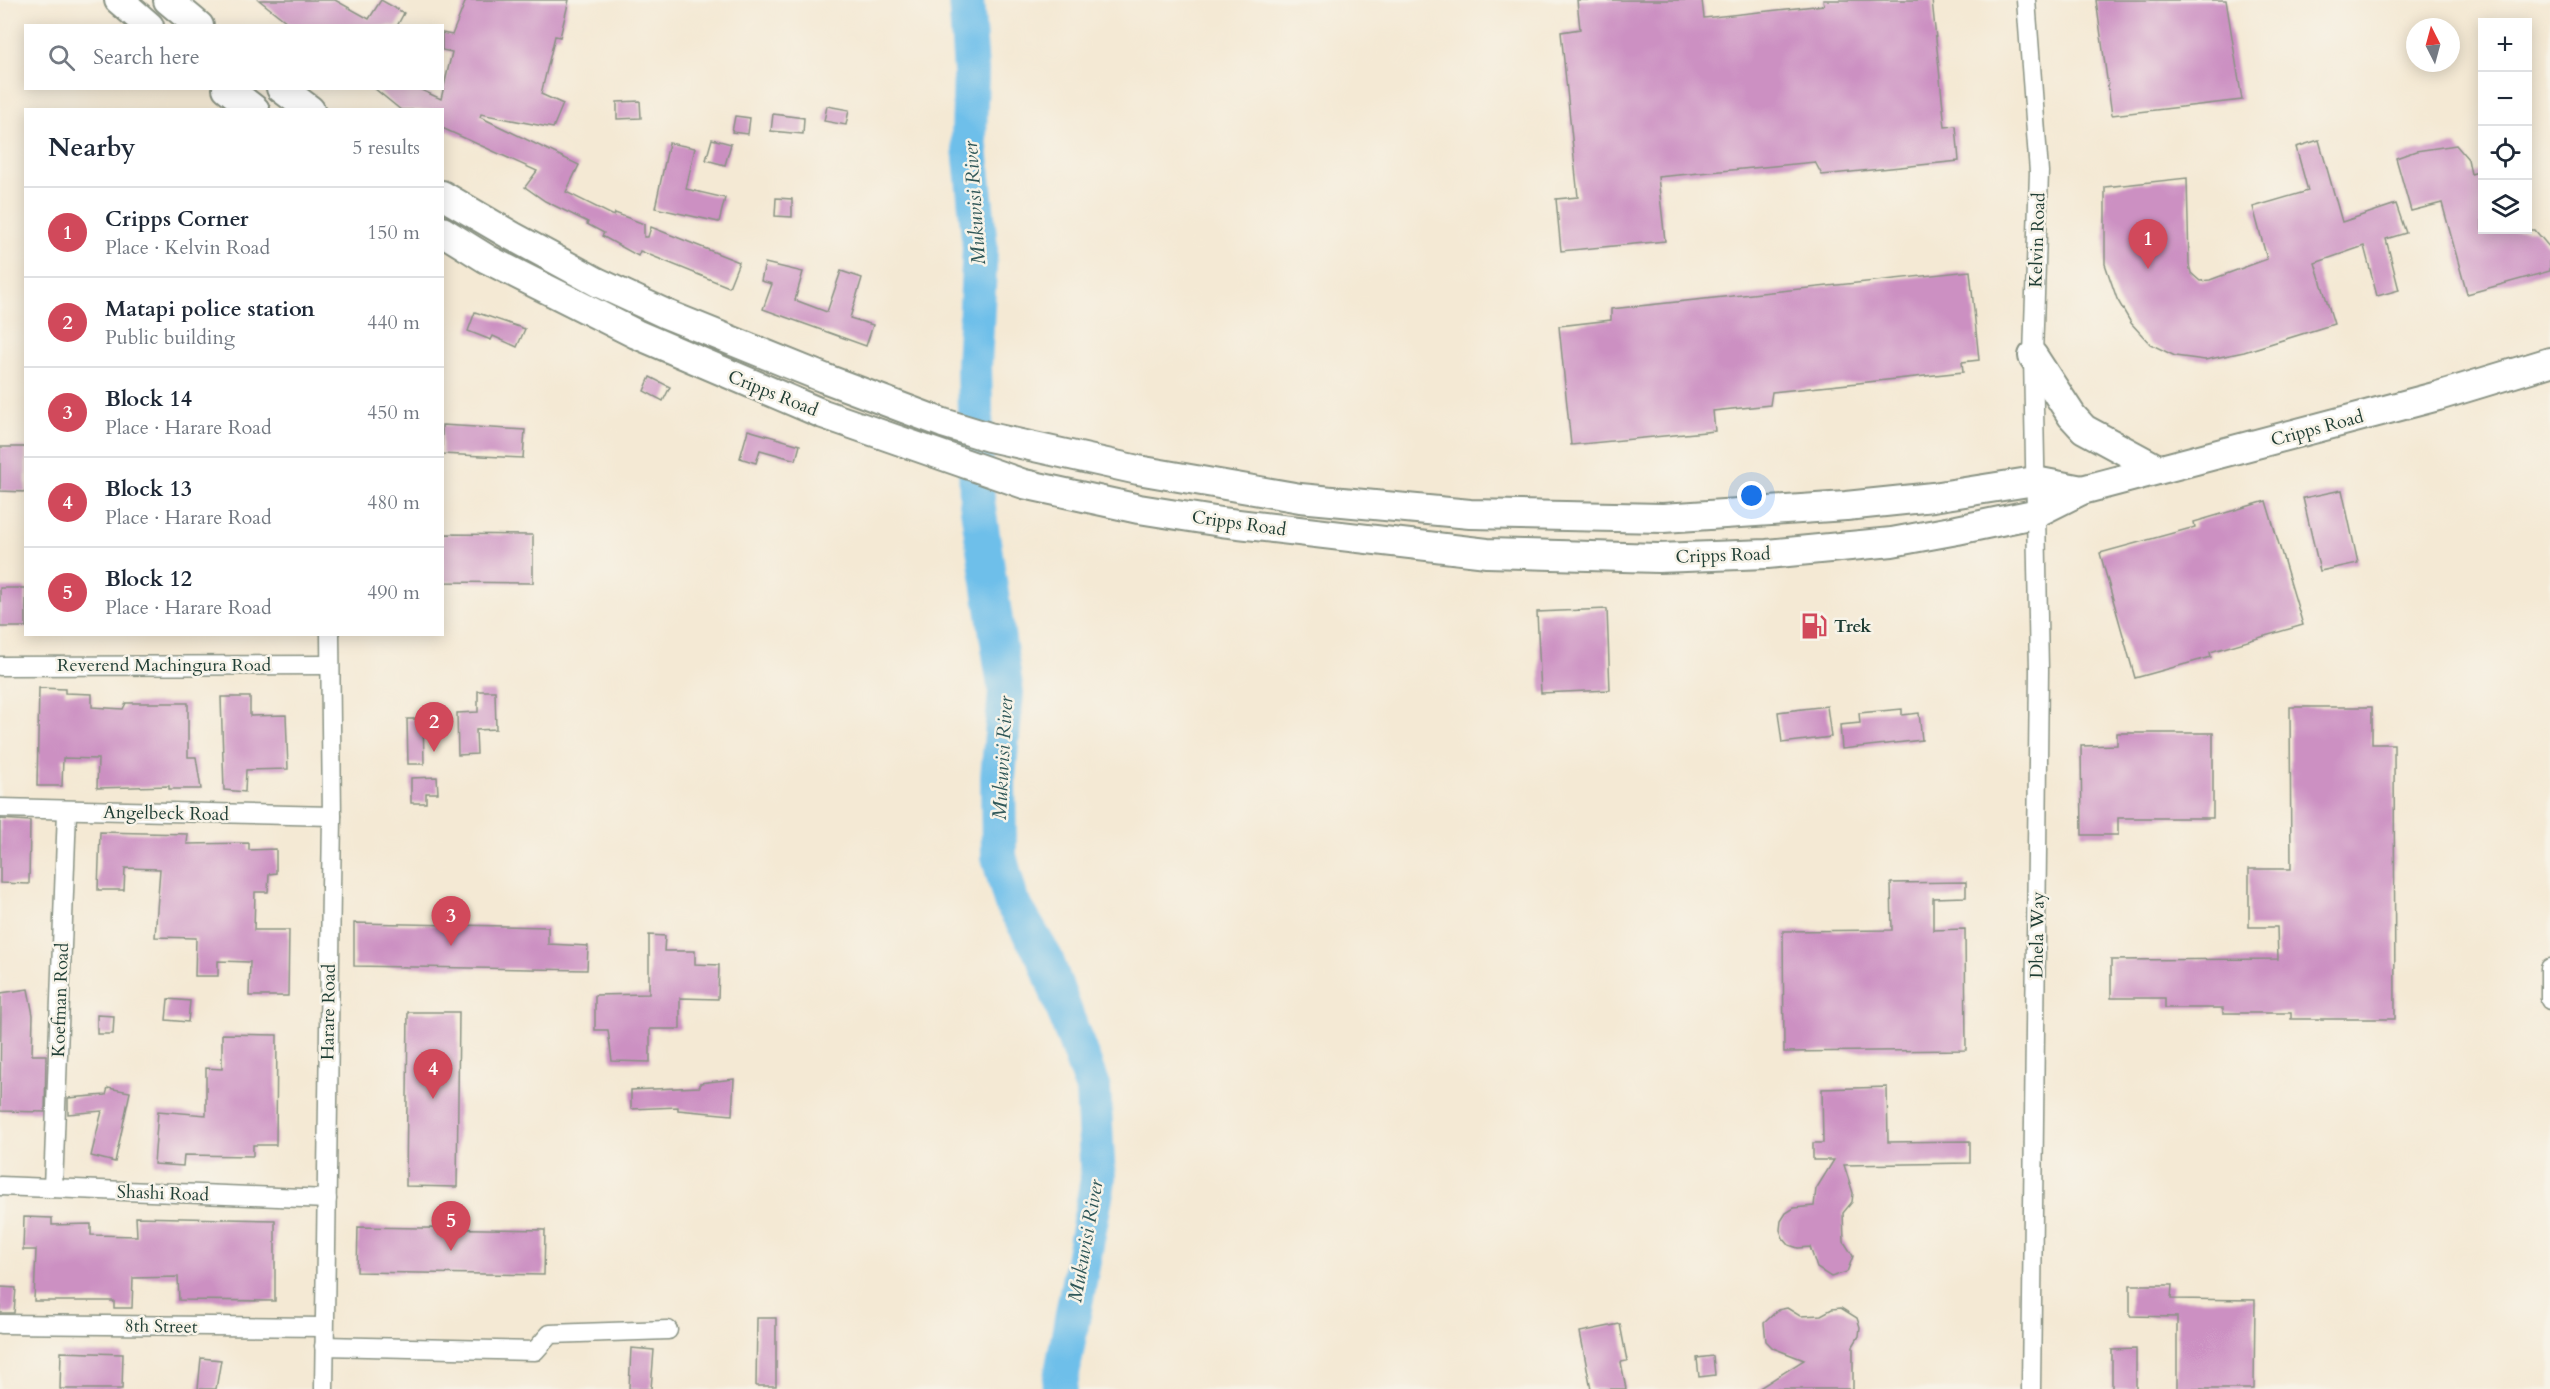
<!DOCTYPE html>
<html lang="en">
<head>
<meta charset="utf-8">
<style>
  :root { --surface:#fff; --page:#f6f6f7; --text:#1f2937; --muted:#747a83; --line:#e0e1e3; --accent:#d1495b }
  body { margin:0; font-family:Cardo,serif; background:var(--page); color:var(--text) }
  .controls { position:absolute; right:18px; top:18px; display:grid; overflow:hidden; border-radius:0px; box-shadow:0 3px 15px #0003 }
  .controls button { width:54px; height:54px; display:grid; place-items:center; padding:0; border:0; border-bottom:2px solid var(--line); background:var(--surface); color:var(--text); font:30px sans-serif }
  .compass { position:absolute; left:2406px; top:18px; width:54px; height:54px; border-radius:50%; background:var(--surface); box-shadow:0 3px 15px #0003; rotate:354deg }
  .you { position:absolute; left:1752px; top:496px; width:21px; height:21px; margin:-15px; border:4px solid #fff; border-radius:50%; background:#1a73e8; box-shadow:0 0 0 9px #1a73e833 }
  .badge { display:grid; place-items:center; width:39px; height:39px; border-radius:50%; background:var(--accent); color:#fff; font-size:20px; font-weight:700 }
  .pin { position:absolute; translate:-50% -50px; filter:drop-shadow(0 2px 3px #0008) }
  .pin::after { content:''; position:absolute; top:32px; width:21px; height:18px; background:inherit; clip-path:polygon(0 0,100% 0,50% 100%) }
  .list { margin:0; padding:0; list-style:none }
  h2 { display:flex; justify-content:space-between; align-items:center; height:78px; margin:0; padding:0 24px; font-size:26px }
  h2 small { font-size:20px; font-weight:400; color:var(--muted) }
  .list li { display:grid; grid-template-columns:39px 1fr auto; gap:18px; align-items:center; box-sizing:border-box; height:90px; padding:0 24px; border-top:2px solid var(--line) }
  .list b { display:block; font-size:22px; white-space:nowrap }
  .list p { margin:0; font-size:20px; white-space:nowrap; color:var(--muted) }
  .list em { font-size:20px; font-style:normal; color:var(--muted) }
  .icon { flex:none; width:33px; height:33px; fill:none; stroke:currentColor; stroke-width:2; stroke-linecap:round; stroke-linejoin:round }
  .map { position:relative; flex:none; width:2550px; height:1389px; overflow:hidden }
  .search { position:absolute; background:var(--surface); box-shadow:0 3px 15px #0003; left:24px; top:24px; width:420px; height:66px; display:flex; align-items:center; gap:15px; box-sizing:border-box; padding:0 21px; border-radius:0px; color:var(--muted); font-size:22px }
  .panel { position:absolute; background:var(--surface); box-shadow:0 3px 15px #0003; left:24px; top:108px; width:420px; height:528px; border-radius:0px }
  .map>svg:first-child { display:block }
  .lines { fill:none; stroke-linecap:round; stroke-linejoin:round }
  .river { stroke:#6ebfea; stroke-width:36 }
  .building { fill:#cc90c2 }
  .street-casing { stroke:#8a9384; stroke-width:21 }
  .primary-casing { stroke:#8a9384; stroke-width:32 }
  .street { stroke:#fff; stroke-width:18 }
  .primary { stroke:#fff; stroke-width:28 }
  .labels { text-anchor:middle; stroke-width:5; stroke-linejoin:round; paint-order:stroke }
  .street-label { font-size:18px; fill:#1f3d34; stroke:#f7f3e8 }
  .poi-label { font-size:18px; font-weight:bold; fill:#1f3d34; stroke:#f7f3e8; text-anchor:start }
  .water-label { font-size:20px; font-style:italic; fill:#2f5758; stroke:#f7f3e8 }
</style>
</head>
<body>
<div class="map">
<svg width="2550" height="1389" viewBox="0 0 2550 1389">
  <rect width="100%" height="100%" fill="#f7f3e8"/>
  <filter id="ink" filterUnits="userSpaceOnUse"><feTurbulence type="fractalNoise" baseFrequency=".0167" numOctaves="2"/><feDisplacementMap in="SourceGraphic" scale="12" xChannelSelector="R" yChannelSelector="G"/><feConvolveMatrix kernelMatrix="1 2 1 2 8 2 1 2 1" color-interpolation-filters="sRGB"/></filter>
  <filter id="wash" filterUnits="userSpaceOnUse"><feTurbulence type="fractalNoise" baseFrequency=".008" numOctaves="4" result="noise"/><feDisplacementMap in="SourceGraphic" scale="24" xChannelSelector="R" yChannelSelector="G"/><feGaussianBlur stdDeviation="1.35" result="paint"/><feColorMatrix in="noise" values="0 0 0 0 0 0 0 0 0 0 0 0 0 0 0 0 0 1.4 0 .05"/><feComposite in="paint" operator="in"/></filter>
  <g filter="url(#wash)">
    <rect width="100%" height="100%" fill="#f4e9d4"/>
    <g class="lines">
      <polyline class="river" points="966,0 971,71 969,137 980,247 974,366 977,502 1006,693 998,777 999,856 1011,901 1045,958 1093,1089 1098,1180 1059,1389"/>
    </g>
    <g id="blocks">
      <g class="building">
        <polygon points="259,0 335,0 369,19 381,0 404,13 397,26 292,26"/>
        <polygon points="466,0 569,0 560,37 555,36 541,94 563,104 553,128 481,114 480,117 579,165 566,192 614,216 615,213 644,224 644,237 648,237 651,227 739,262 729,287 640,251 638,256 602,236 604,233 587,224 588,222 545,201 525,187 537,171 442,128 442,110 401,110 374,88 417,88 441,99 452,52 442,50 442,33 452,35"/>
        <polygon points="1577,0 1702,0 1704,18 1824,5 1823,0 1932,0 1945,127 1956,126 1959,161 1822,175 1815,162 1658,177 1665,241 1561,251 1556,199 1578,197 1561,32 1580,29"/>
        <polygon points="2096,0 2226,0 2242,100 2112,115"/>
        <polygon points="640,101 641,118 617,119 617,102"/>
        <polygon points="827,106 849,110 846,125 824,121"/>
        <polygon points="773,114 804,118 803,134 771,131"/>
        <polygon points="735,116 750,118 748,134 732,132"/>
        <polygon points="712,139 731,144 725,165 706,160"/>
        <polygon points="2319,140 2342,222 2396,204 2406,233 2386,239 2399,290 2377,296 2364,246 2315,263 2334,324 2244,352 2205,360 2175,356 2150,344 2131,323 2117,299 2105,264 2105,187 2187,178 2189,265 2191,273 2200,281 2210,280 2267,259 2253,207 2308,191 2296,147"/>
        <polygon points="669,143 695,148 686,189 725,198 719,222 655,208"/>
        <polygon points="2456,145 2468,159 2471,174 2482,171 2482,230 2535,230 2550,248 2550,271 2467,294 2442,203 2411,211 2396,158 2416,151"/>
        <polygon points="776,198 792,199 792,217 775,216"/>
        <polygon points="765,263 803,272 795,300 827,312 841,271 862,278 850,318 873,325 866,346 763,309 772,284 761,281"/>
        <polygon points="1970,271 1979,360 1962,362 1963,372 1772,392 1770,405 1713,411 1715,431 1571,445 1559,326 1611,320 1611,309"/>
        <polygon points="475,312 525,329 517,347 493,336 491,340 468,331"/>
        <polygon points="650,377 670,387 663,401 644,391"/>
        <polygon points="442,425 525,430 523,458 442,454"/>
        <polygon points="748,430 800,445 796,460 760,450 756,463 740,458"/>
        <polygon points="0,447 26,447 26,492 0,491"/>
        <polygon points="2342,490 2358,563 2320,571 2303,498"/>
        <polygon points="2266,501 2303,625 2210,652 2211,657 2135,678 2100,553 2195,527 2194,522"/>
        <polygon points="442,534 533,535 533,583 442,582"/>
        <rect x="0" y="588" width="26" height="39"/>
        <polygon points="1607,609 1610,690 1541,693 1537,612"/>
        <polygon points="39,688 65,689 65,693 92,694 92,707 123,709 126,703 188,703 188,757 196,757 201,789 169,789 169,786 97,788 98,759 63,758 62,786 37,786"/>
        <polygon points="478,691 495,691 496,729 476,730 477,754 458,755 457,713 478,712"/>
        <polygon points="221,697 250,697 250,716 286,715 288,769 246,770 245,792 224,790"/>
        <polygon points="1827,706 1831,737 1782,743 1778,712"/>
        <polygon points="2290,707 2372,707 2372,744 2394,744 2395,1019 2291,1019 2291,1013 2223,1013 2223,1008 2165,1008 2165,998 2111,998 2111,960 2278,959 2277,927 2249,927 2249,869 2291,869"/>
        <polygon points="1902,709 1902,715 1919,713 1922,740 1842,749 1840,725 1860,723 1859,713"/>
        <polygon points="407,719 423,719 424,764 408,764"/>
        <polygon points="2117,733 2213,733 2213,818 2118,818 2118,835 2082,835 2081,746 2117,745"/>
        <polygon points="437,777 438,793 426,793 426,803 411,803 411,778"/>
        <polygon points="0,819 30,821 29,884 0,883"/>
        <polygon points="100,832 188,834 187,844 249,843 249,850 276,849 276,873 269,874 268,892 255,892 254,930 289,930 288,996 249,996 250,962 218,961 218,976 195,976 196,938 155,937 160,869 125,868 124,890 98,890"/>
        <polygon points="1966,882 1966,897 1933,898 1933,930 1965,929 1966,1050 1784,1052 1783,931 1892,930 1891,883"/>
        <polygon points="354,923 548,927 548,944 588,946 587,970 354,966"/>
        <polygon points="649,935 665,936 664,951 695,951 695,964 719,965 718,999 680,998 680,1029 650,1029 650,1062 612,1061 608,1030 595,1030 595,995 649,994"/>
        <polygon points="28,989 33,1015 32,1055 46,1055 45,1112 0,1111 1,993"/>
        <polygon points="168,999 190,1001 188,1022 166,1020"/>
        <polygon points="408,1012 459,1012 457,1187 406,1186"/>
        <polygon points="97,1015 114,1016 113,1034 97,1034"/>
        <polygon points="222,1034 277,1035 276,1145 253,1145 253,1156 184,1155 183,1166 154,1164 158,1111 206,1115 206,1068 222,1069"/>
        <polygon points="734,1079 732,1115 678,1110 678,1107 631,1109 631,1090 700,1087 700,1083"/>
        <polygon points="1887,1087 1888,1142 1970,1141 1970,1163 1844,1165 1853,1193 1852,1202 1843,1213 1844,1242 1853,1256 1847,1272 1831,1277 1817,1268 1810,1247 1798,1248 1789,1245 1783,1238 1780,1230 1781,1221 1786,1213 1794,1208 1814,1206 1816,1189 1834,1160 1813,1160 1813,1143 1823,1143 1822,1089"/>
        <polygon points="108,1088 130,1092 115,1162 91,1156 102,1111 68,1114 68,1098 106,1095"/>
        <polygon points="24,1217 52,1218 52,1225 91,1224 91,1235 137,1236 136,1217 275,1220 275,1301 179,1300 178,1277 133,1278 132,1308 114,1308 114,1301 34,1301 36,1250 23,1250"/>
        <polygon points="358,1227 545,1230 544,1275 357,1272"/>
        <polygon points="2130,1285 2172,1285 2171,1299 2255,1300 2254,1389 2177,1389 2177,1317 2130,1316"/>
        <polygon points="0,1287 16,1288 14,1313 0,1313"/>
        <polygon points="1787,1308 1800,1316 1821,1315 1832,1309 1841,1308 1857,1318 1860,1327 1859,1336 1853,1346 1853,1389 1758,1389 1804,1360 1773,1348 1766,1341 1764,1323 1778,1310"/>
        <polygon points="757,1318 776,1318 776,1386 756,1386"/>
        <polygon points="1620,1324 1627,1361 1621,1362 1626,1389 1591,1389 1580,1332"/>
        <polygon points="631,1348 654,1350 651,1389 629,1389"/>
        <polygon points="2136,1349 2136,1389 2112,1389 2112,1350"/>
        <polygon points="61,1352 123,1354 122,1389 60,1389"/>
        <polygon points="1713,1356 1715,1375 1699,1377 1697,1358"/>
        <polygon points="201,1358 221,1360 216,1389 198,1389"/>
      </g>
    </g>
  </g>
  <g filter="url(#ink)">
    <use href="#blocks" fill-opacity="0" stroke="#8a9384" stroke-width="1.5"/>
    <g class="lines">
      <g class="street-casing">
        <g id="street">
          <polyline points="2026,0 2039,172 2033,356 2039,670 2031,1389"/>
          <polyline points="0,666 329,665"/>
          <polyline points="0,808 332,816"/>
          <polyline points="2550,968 2550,1000"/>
          <polyline points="0,1186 327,1199"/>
          <polyline points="53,1188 67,811"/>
          <polyline points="0,1324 323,1327"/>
          <polyline points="324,1346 535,1351 550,1334 668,1330"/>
          <polyline points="324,1389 332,816 330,634"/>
        </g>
      </g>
      <g class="primary-casing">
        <g id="primary">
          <polyline points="119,0 149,26"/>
          <polyline points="168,0 199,26"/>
          <polyline points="227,88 255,110"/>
          <polyline points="281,88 310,110"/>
          <polyline points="442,195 512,236 597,282 666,314 824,378 943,423 989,437 1138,470 1300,498 1470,514 1663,518 1846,506 1933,497 2035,481 2082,490"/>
          <polyline points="442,231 487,259 636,334 823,414 1024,484 1139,509 1221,522 1487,553 1658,558 1767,554 1892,542 1957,530 2034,514 2082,490 2438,396 2550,362"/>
          <polyline points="2033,356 2072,416 2084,429 2158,469"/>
        </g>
      </g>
      <use href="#street" class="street"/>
      <use href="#primary" class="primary"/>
    </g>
  </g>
  <defs>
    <g id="fuel-bare" transform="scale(2.07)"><path d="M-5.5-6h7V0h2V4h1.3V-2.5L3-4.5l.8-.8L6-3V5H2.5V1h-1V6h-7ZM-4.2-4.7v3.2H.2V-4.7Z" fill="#d1495b" stroke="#f7f3e8" stroke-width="2.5" paint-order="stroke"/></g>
  </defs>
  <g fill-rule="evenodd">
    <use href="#fuel-bare" x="1814" y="626"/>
  </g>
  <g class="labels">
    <g class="street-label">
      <text transform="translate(2037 240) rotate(-88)" y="6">Kelvin Road</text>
      <text transform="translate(773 393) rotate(22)" y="6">Cripps Road</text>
      <text transform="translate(2317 428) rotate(-15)" y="6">Cripps Road</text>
      <text transform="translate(1239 523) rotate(8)" y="6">Cripps Road</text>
      <text transform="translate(1723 555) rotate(-2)" y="6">Cripps Road</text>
      <text x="164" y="671">Reverend Machingura Road</text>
      <text transform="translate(166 813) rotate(1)" y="6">Angelbeck Road</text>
      <text transform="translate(2037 935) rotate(-89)" y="6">Dhela Way</text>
      <text transform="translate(60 1000) rotate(-88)" y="6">Koefman Road</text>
      <text transform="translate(328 1012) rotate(-89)" y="6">Harare Road</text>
      <text transform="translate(163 1193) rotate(2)" y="6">Shashi Road</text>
      <text transform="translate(161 1326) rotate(1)" y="6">8th Street</text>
    </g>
    <g class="poi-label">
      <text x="1834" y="632">Trek</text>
    </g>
    <g class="water-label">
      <text transform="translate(974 203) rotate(-94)" y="7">Mukuvisi River</text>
      <text transform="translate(1002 758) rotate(-87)" y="7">Mukuvisi River</text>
      <text transform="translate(1085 1241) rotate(-80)" y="7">Mukuvisi River</text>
    </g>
  </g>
</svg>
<div class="controls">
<button>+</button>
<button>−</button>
<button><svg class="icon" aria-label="locate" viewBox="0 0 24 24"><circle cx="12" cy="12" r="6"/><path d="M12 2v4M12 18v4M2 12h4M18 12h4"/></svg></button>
<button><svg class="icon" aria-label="layers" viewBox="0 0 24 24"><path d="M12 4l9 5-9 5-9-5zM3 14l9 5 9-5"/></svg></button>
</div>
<svg class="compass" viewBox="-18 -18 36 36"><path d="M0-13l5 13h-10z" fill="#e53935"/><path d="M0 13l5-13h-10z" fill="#747a83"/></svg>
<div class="you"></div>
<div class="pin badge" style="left:2148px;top:269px">1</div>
<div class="pin badge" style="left:434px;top:752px">2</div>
<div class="pin badge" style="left:451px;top:946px">3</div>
<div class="pin badge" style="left:433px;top:1099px">4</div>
<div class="pin badge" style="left:451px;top:1251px">5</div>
<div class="search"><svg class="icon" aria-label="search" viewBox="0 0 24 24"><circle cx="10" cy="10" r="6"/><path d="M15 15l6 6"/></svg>Search here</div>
<section class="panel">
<h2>Nearby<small>5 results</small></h2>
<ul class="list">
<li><span class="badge">1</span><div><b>Cripps Corner</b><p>Place · Kelvin Road</p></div><em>150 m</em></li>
<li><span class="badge">2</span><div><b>Matapi police station</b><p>Public building</p></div><em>440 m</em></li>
<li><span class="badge">3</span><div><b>Block 14</b><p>Place · Harare Road</p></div><em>450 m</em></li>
<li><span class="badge">4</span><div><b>Block 13</b><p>Place · Harare Road</p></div><em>480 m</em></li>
<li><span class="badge">5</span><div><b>Block 12</b><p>Place · Harare Road</p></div><em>490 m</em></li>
</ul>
</section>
</div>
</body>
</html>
